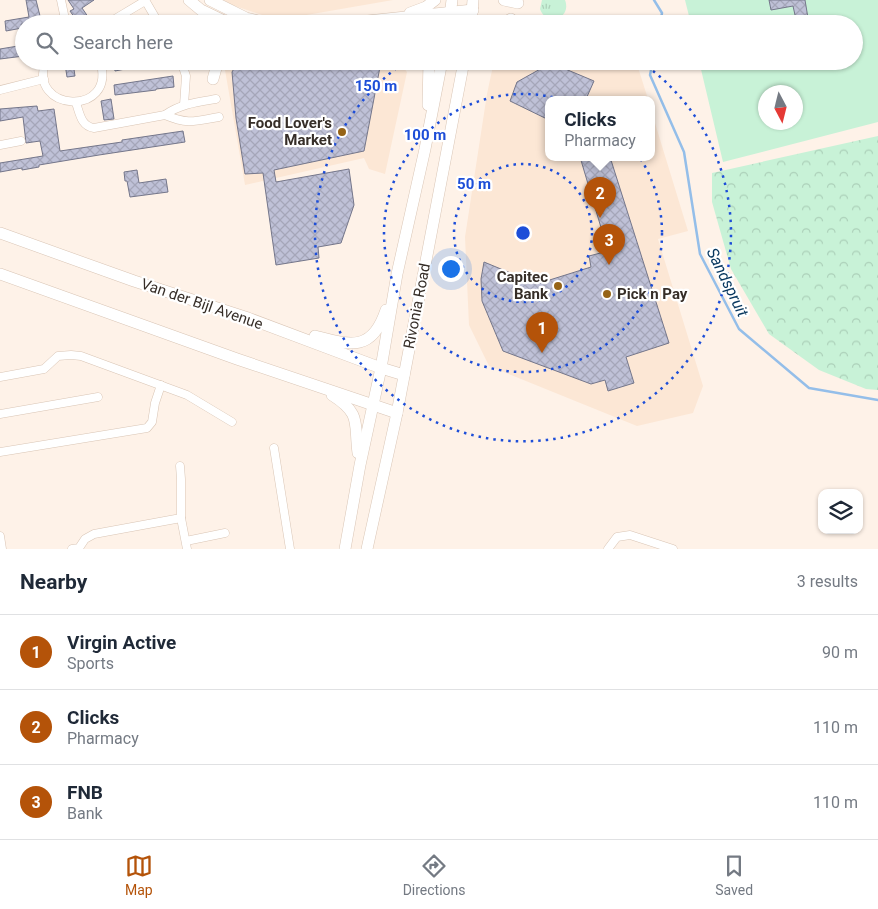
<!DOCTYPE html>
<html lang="en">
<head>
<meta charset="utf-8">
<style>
  :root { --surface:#fff; --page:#f6f6f7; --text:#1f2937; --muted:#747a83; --line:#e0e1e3; --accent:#b45309 }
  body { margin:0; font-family:Roboto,sans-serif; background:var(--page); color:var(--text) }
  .controls { position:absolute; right:15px; bottom:15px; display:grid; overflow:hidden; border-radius:10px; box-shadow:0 1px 4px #0004 }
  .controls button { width:45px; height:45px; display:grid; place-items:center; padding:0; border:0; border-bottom:1px solid var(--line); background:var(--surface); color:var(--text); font:25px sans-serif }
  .compass { position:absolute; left:758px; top:85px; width:45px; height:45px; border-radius:50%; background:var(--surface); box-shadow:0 1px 4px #0004; rotate:173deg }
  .you { position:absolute; left:450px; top:268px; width:18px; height:18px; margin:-12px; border:4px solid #fff; border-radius:50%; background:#1a73e8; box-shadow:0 0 0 8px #1a73e833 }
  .badge { display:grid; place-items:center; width:32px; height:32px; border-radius:50%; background:var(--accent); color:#fff; font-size:16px; font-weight:700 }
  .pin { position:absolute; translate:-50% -41px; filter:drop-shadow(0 1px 2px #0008) }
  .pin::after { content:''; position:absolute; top:26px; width:18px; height:15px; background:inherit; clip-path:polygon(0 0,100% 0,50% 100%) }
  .popup { position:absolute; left:545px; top:96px; width:110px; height:65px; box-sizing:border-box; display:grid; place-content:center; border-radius:10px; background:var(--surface); filter:drop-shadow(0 1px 4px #0005); font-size:16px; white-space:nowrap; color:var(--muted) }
  .popup b { font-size:19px; color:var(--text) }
  .popup::after { content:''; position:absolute; left:50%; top:100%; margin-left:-10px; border:10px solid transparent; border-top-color:var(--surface) }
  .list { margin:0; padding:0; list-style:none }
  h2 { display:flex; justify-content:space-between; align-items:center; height:65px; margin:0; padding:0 20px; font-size:21px }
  h2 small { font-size:16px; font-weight:400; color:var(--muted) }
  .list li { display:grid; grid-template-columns:32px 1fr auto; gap:15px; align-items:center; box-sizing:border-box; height:75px; padding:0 20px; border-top:1px solid var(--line) }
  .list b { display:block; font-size:19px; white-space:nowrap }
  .list p { margin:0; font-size:16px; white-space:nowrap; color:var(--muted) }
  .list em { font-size:16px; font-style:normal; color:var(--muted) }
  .icon { flex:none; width:28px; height:28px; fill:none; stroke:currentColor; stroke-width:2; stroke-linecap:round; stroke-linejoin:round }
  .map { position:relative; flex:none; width:878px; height:549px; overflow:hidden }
  .search { position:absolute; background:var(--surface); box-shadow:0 1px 4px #0004; left:15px; right:15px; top:15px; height:55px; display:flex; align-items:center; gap:12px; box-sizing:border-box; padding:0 18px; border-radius:28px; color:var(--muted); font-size:19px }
  .sheet { height:290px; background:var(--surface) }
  nav { display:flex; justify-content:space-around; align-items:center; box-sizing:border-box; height:70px; border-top:1px solid var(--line); background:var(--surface); font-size:14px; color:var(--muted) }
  nav a { display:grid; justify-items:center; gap:2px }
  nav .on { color:var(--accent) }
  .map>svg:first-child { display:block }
  .built { fill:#fce7d5 }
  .grass { fill:url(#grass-tufts) }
  .park { fill:url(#park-crowns) }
  .garden { fill:#c8f2d7; fill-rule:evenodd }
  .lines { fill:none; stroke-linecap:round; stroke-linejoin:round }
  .stream { stroke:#94bee9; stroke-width:2.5 }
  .building { fill:url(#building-cross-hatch); stroke:#74768a }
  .street-casing { stroke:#d9c5b5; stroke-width:9 }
  .secondary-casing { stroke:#d9c5b5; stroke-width:12 }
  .street { stroke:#fff; stroke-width:8 }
  .secondary { stroke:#fff; stroke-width:11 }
  .ring { fill:none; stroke:#1d4ed8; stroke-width:2.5; stroke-dasharray:2.5 5 }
  .poi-dot { fill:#966417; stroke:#fff; stroke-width:2 }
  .labels { text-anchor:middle; stroke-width:4.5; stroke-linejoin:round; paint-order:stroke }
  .poi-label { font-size:15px; font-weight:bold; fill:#362e28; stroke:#fff; text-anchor:end }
  .street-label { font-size:15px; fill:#362e28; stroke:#fff }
  .water-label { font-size:16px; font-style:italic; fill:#08375e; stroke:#fff }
  .centre { fill:#1d4ed8; stroke:#fff; stroke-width:2.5 }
  .ring-label { font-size:15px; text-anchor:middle; font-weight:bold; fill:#1d4ed8; stroke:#fff; stroke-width:4.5; stroke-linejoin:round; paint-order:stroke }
</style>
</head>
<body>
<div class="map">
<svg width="878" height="549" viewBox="0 0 878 549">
  <defs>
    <pattern id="grass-tufts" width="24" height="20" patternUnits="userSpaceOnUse" patternTransform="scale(1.25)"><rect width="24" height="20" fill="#c8f2d7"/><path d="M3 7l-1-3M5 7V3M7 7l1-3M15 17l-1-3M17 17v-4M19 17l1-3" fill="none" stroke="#acd0b9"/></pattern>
    <pattern id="park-crowns" width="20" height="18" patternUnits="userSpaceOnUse" patternTransform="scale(1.25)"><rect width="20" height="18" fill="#c8f2d7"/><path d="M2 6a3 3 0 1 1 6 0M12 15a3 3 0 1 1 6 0" fill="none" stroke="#acd0b9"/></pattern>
    <pattern id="building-cross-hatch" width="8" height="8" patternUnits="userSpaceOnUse" patternTransform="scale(1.25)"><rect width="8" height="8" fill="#bfc1d7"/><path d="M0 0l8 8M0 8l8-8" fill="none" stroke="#a5a6b9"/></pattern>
  </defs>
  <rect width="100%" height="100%" fill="#fef2e8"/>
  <g class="built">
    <polygon points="224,0 393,0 295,17 271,18 232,5"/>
    <polygon points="228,61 398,61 407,72 385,174 369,169 364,158 245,185 225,70"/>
    <polygon points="494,61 636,61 648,99 549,99 549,157 651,157 651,110 688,231 658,239 703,386 693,413 637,426 489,366 469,325 465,237 487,94"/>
  </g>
  <path class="grass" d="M 542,0 L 565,0 C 572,18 547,28 540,9 Z"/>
  <polygon class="park" points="878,136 878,390 866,389 819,370 769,334 731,269 712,202 712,173"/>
  <path class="garden" d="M 685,0 L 878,0 L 878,122 L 723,162 L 699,61 L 854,61 L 854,24 L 691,24 ZM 766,92 L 796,92 L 796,122 L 766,122 Z"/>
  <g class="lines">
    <g class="stream">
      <polyline points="654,0 662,13 660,24"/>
      <polyline points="653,61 650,75 684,152 700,254 739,329 809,388 878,400"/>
    </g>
  </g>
  <g class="building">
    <polygon points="26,0 36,0 42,24 21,24 22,28 6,31 5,21 29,17"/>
    <polygon points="68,0 94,0 82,8 93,24 79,24 70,11 74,9"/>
    <polygon points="769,0 805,0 809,24 797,24 793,6 771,10"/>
    <polygon points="24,45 24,56 0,59 0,49"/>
    <polygon points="113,61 146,61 146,65 115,71"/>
    <polygon points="349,62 380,67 364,151 274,170 276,182 349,169 354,205 341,243 318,247 319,258 276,265 263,173 245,174 236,118 232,72 235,67 244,66"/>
    <polygon points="73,63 75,76 67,77 65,64"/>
    <polygon points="551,63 594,81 586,99 549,99 549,120 510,101 517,82"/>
    <polygon points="173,76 174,87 156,89 156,90 115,95 114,85"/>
    <polygon points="111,99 114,119 104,120 101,101"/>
    <polygon points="37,106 38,111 54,109 60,151 122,142 122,140 183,131 185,142 99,155 39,165 39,167 22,170 22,168 0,172 0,163 43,156 40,141 26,143 23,117 0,121 0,109"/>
    <polygon points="580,157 610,157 669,343 626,357 634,383 608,391 605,380 591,384 503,351 482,301 481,279 484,262 513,274 518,278 537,273 540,283 591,267 589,256 608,251"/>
    <polygon points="137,170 139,183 166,179 168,192 130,197 127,181 125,181 124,172"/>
  </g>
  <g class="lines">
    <g class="street-casing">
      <g id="street">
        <polyline points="61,0 66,24"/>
        <polyline points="145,0 159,24"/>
        <polyline points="115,19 145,1"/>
        <path d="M 46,61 C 26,112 118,118 100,61"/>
        <polyline points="181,61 186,76 184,105"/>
        <polyline points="0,90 44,79"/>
        <path d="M 76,103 C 80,114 81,126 94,128 L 165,115 C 180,104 198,102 216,99"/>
        <path d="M 165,115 C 189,125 195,121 219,117"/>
        <polyline points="0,145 21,141"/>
        <polyline points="0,377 44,369 58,356 71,355 81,356 187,395 232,422"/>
        <polyline points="0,414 98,397"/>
        <polyline points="274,448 290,549"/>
        <polyline points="0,452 147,428 152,422 155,403 161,385"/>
        <polyline points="180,466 181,479 181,518 187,549"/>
        <polyline points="0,536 2,549"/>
        <polyline points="186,541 225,533"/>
        <polyline points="72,549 79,548 85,539 94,534 181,518"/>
        <polyline points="608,549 617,537 630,535 673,549"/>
      </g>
    </g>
    <g class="secondary-casing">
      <g id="secondary">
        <polyline points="189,0 201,10 230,24"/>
        <polyline points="210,0 246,18 270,24"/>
        <polyline points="504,0 518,3"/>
        <polyline points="410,13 426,7 435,0"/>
        <polyline points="339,24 473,10"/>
        <polyline points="449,24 452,0"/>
        <polyline points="471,24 473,0"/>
        <polyline points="502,24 511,19"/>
        <polyline points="213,79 218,61"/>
        <polyline points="428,105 429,61"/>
        <polyline points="0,233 134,281 248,318 381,368 404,375"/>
        <polyline points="0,274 237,359 397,413"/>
        <path d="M 315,336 C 349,345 372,353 386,310"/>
        <path d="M 332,395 C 362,414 354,423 358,453"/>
        <polyline points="345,549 360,465 381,368 397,274 425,149 442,61"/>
        <polyline points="367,549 397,413 464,61"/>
      </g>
    </g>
    <use href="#street" class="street"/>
    <use href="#secondary" class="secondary"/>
  </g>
  <g class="ring">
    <circle cx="523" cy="233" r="69"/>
    <circle cx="523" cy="233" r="139"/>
    <path d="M641 62A208 208 0 1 1 405 62"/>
  </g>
  <g class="poi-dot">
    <circle cx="342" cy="132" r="5"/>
    <circle cx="558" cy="286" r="5"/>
    <circle cx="607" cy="294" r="5"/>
  </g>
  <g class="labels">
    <g class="poi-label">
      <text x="332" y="128">Food Lover's<tspan x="332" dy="17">Market</tspan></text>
      <text x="548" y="282">Capitec<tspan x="548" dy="17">Bank</tspan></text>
      <text x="617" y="299" text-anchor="start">Pick n Pay</text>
    </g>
    <g class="street-label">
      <text transform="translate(202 304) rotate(19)" y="5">Van der Bijl Avenue</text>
      <text transform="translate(417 306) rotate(-79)" y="5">Rivonia Road</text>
    </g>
    <g class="water-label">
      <text transform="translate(728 282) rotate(64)" y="6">Sandspruit</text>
    </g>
  </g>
  <circle cx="523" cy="233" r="8" class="centre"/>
  <g class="ring-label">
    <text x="376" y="91">150 m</text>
    <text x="425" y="140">100 m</text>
    <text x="474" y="189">50 m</text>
  </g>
</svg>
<div class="controls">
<button><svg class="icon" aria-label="layers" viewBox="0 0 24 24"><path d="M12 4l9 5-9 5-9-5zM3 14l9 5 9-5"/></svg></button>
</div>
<svg class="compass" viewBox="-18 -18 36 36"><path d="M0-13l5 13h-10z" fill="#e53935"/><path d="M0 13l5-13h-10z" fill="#747a83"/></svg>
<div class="you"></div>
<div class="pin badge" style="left:542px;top:353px">1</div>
<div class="pin badge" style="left:600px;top:218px">2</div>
<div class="popup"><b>Clicks</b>Pharmacy</div>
<div class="pin badge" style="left:609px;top:265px">3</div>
<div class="search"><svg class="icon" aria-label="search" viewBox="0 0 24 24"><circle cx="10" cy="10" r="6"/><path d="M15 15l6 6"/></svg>Search here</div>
</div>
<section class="sheet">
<h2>Nearby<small>3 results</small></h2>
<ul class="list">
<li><span class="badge">1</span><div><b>Virgin Active</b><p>Sports</p></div><em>90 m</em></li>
<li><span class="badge">2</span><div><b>Clicks</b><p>Pharmacy</p></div><em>110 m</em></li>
<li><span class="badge">3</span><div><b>FNB</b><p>Bank</p></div><em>110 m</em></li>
</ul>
</section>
<nav>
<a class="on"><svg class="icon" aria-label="map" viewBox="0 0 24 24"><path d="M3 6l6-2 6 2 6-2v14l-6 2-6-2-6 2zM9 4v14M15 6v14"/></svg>Map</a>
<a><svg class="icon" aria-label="directions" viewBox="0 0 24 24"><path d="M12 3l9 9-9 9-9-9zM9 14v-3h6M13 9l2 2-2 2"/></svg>Directions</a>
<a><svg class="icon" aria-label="saved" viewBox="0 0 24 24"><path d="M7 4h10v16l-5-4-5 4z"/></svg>Saved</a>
</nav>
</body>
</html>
